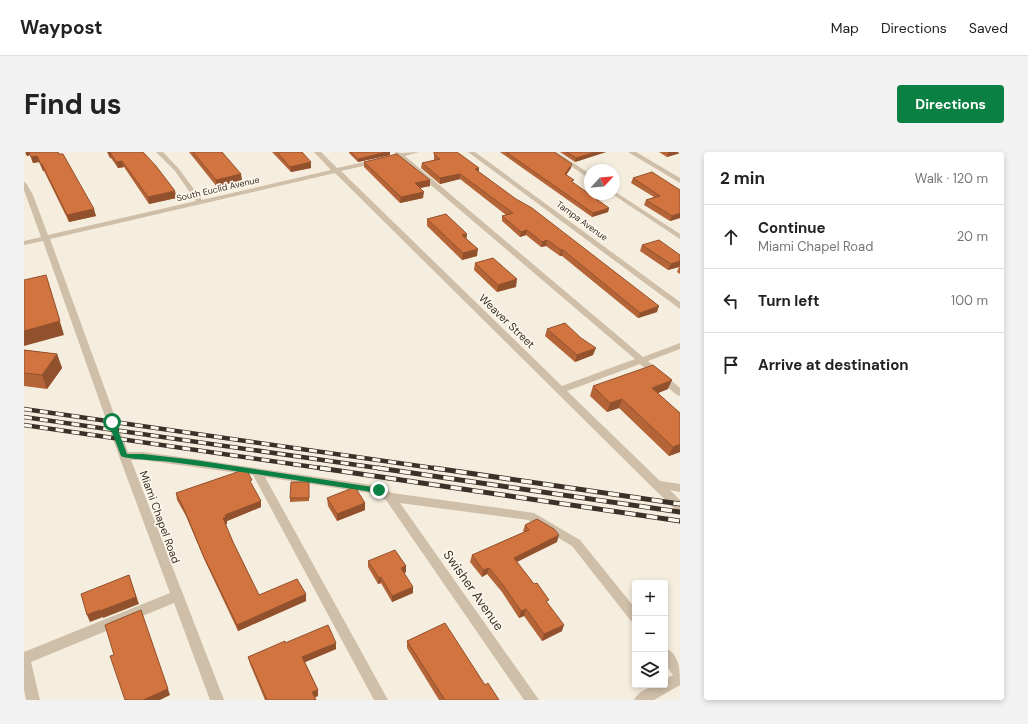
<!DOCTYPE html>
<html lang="en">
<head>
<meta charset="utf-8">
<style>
  :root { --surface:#fff; --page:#f2f2f2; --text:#222; --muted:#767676; --line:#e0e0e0; --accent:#0b8043 }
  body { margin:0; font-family:"DM Sans",sans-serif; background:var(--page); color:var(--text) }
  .controls { position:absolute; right:12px; bottom:12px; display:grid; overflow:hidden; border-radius:4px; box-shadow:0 2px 6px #0003 }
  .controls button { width:36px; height:36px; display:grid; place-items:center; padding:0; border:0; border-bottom:1px solid var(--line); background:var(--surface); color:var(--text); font:20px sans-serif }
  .compass { position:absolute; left:560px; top:12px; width:36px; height:36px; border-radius:50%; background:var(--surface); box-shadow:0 2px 6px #0003; rotate:64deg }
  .stop { position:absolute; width:12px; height:12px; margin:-9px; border:3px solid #0b8043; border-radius:50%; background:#fff }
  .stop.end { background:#0b8043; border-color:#fff; box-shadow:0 1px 4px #0008 }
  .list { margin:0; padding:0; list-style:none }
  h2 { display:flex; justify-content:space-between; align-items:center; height:52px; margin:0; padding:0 16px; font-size:17px }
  h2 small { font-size:13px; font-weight:400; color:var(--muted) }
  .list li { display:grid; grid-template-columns:26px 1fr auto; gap:12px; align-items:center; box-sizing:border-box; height:64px; padding:0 16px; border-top:1px solid var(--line) }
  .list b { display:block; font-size:15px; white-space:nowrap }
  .list p { margin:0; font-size:13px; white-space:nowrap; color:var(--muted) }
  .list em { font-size:13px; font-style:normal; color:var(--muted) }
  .icon { flex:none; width:22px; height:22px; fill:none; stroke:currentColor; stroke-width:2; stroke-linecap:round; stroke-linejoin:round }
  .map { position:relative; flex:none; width:656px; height:548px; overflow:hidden; border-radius:4px }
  header { display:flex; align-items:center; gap:24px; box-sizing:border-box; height:56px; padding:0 20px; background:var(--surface); border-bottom:1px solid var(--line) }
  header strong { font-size:19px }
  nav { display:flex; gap:22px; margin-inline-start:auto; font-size:14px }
  .intro { display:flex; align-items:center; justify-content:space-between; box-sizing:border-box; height:96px; padding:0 24px }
  h1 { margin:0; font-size:28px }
  .button { padding:10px 18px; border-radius:4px; background:var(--accent); color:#fff; font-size:14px; font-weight:700 }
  main { display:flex; gap:24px; padding:0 24px }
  aside { flex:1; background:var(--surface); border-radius:4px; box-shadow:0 2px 6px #0003 }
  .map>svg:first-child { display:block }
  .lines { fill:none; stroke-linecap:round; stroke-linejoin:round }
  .minor { fill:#cfbea8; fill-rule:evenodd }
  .rail-far1-casing { stroke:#3b3129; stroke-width:4.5 }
  .rail-casing { stroke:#3b3129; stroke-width:5 }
  .rail-far1 { stroke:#fcf6eb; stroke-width:3; stroke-dasharray:8; stroke-linecap:butt }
  .rail { stroke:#fcf6eb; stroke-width:3.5; stroke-dasharray:11; stroke-linecap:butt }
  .wall { fill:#b46437 }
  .shaded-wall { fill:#92512d }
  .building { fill:#d17440; stroke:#92512d }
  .route { fill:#0b8043 }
  .labels { text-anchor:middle; stroke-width:3.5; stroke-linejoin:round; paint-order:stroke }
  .far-street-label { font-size:9px; fill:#3b3129; stroke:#fcf6eb }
  .street-label { font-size:11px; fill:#3b3129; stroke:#fcf6eb }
  .near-street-label { font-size:13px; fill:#3b3129; stroke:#fcf6eb }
</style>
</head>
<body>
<header>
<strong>Waypost</strong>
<nav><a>Map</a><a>Directions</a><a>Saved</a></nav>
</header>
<div class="intro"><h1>Find us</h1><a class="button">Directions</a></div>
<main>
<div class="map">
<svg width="656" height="548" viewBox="0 0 656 548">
  <rect width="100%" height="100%" fill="#f5edde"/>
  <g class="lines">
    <g class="minor">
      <path d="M 132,0 L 139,0 L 155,17 L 178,48 L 307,18 L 290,0 L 297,0 L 313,16 L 371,3 L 371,0 L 377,1 L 395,0 L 381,4 L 619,205 L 656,191 L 656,197 L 624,209 L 656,236 L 656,244 L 653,243 L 616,212 L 543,239 L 636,329 L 656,332 L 656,340 L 646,338 L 656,348 L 656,359 L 652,358 L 628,335 L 311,21 L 26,87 L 104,300 L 119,300 L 171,307 L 355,334 L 368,341 L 510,361 L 556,388 L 611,456 L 611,471 L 607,469 L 548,394 L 504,368 L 376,351 L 515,548 L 500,548 L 362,348 L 352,342 L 241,325 L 364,548 L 350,548 L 229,323 L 119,308 L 107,308 L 200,548 L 186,548 L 150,451 L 7,510 L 16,548 L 2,548 L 0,538 L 0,500 L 146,441 L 95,304 L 19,89 L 0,93 L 0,89 L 17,85 L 0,38 L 0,30 L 2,31 L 9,43 L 24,83 L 172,49 L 151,19 ZM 375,6 L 611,207 L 538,234 L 317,19 Z"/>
      <polygon points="444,0 451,0 656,150 656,157"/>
      <polygon points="526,0 533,0 566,22 566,27"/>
      <polygon points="604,0 612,0 656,26 656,31"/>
      <polygon points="590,39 656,82 656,87 588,42 590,42"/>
      <path d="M 641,496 C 656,502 656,519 656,533 L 630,548 L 610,548 C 615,537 630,533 641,533 L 641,527 L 649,523 L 641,512 Z"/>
    </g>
    <g class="rail-far1-casing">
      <g id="rail-far1">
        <polyline points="0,257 416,317"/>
        <polyline points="0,265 361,317"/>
        <polyline points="0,273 303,317"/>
      </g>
    </g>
    <g class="rail-casing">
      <g id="rail">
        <polyline points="296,316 656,369"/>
        <polyline points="354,316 656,360"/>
        <polyline points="410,316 656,352"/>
      </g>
    </g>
    <use href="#rail-far1" class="rail-far1"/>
    <use href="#rail" class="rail"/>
  </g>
  <g class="wall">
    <polygon points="1,0 34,0 72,64 45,70 20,19 19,19 15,10 9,11 6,3 3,4"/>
    <polygon points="83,0 119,0 151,39 152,46 125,52 100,15 94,16 87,6 86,6"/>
    <polygon points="165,0 198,0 218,28 193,35"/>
    <polygon points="248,0 278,0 287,16 267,20"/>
    <polygon points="325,0 366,0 366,3 334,10 325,1"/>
    <polygon points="410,0 455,20 633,160 614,166 538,104 536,104 522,94 517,95 502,83 496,85 478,69 478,64 482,63 436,27 416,32 397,16 398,11 410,8"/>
    <polygon points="476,0 530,0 547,16 542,23 549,31 585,56 584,60 568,65"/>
    <polygon points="536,0 582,0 551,10"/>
    <polygon points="635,0 656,0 656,1 643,5"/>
    <polygon points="340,10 406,28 406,34 396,36 399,46 376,51 340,15"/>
    <polygon points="609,26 656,38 656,66 646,69 620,53 622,48 630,45 607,31"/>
    <polygon points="403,67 443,82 442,86 453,104 438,108 403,74"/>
    <polygon points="618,93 656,103 656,122 653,120 655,115 644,118 616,99"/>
    <polygon points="451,111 492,135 473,140 450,118"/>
    <polygon points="523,177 569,203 551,210 521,184"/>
    <polygon points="0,198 33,202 38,216 23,237 0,234"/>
    <polygon points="569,234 644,237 634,241 656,300 645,304 595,256 583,260 566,244"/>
    <polygon points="285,330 285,349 266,350 266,346"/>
    <polygon points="228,333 237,355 203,369 203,372 201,372 209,390 235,443 282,442 282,449 214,479 181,409 162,364 153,348 152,341"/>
    <polygon points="303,346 341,351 341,358 313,369 304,354"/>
    <polygon points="501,373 533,390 493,410 524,452 538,479 518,489 500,464 495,466 478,440 463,422 458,425 446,410 448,403 500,380 499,379"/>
    <polygon points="344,409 382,414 382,420 380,421 389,441 368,450 357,431 354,432 344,415"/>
    <polygon points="383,489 461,533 475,548 415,548 383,496"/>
    <polygon points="261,491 312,497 281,510 294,538 294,544 291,545 292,548 241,548 226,512 224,505"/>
  </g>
  <g class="shaded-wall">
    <polygon points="1,0 5,0 6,3 3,4"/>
    <polygon points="84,0 86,0 87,6 86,6"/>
    <polygon points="363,0 366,0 366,3 334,10 334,7"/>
    <polygon points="572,0 582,0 551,10 552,6"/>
    <polygon points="645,0 656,0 656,1 643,5"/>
    <polygon points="13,4 15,10 9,11 7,5"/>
    <polygon points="98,9 100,15 94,16 92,10"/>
    <polygon points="287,10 287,16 267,20 266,15"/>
    <polygon points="18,12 20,19 19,19 17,13"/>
    <polygon points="548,12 547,16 540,26 541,22"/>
    <polygon points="455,16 455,21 451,17"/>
    <polygon points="217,22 218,28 193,35 192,28"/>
    <polygon points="436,22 436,27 416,32 416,26"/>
    <polygon points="406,28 406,34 391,37 391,31"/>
    <polygon points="151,39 152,46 125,52 124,45"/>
    <polygon points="400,40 399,46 376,51 377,45"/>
    <polygon points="585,56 584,60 568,65 569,61"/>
    <polygon points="70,57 72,64 45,70 43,63"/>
    <polygon points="656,61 656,66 646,69 648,64"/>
    <polygon points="503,78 502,83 496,85 497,80"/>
    <polygon points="443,82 442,89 438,83"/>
    <polygon points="523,88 522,94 517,95 518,90"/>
    <polygon points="454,97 453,104 438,108 439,101"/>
    <polygon points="537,98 539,98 538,104 536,104"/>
    <polygon points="656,109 656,114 655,114 655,115 644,118 647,112"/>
    <polygon points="22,123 40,183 0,194 0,179"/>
    <polygon points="493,127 492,135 473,140 474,133"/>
    <polygon points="635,154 633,160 614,166 616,161"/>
    <polygon points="572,196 569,203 551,210 553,203"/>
    <polygon points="33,202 38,216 23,237 18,223"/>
    <polygon points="648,228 644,237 624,245 628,236"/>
    <polygon points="598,247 595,256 583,260 586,251"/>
    <polygon points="656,292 656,300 645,304 649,295"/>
    <polygon points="237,349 237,355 203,369 203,372 200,373 199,366 201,363"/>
    <polygon points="341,351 341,358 313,369 313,362"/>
    <polygon points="535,383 533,390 488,412 490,406"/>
    <polygon points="382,414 382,420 377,422 377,416"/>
    <polygon points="465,416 463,422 458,425 459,418"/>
    <polygon points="105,423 115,452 79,466 79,465 66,470 63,463"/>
    <polygon points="357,425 357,431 354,432 355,426"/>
    <polygon points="389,435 389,441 368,450 368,444"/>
    <polygon points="282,442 282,449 214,479 213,473"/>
    <polygon points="502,457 500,464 495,466 497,459"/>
    <polygon points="119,465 146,543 136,548 119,548"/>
    <polygon points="540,473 538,479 518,489 520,482"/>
    <polygon points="312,491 312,497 279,511 278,505"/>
    <polygon points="294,538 294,544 289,546 288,540"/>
  </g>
  <g class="building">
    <polygon points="5,0 34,0 35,2 39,2 70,57 43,63 18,12 17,13 13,4 7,5"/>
    <polygon points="86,0 119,0 132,14 151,39 124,45 98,9 92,10"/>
    <polygon points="169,0 198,0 217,22 192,28"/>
    <polygon points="253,0 278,0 287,10 266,15"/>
    <polygon points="327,0 363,0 334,7"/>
    <polygon points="410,0 433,0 455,16 451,17 492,47 508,56 635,154 616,161 539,98 537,98 523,88 518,90 503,78 497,80 478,64 489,61 436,22 416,26 398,11 416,7 410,2"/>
    <polygon points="482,0 530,0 548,12 541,22 550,28 547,29 585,56 569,61"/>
    <polygon points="542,0 572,0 552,6"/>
    <polygon points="373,2 406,28 391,31 400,40 377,45 340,10"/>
    <polygon points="628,20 656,38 656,61 648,64 622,48 636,44 609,26"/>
    <polygon points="422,62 443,82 438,83 454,97 439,101 403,67"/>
    <polygon points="635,88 656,103 656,109 647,112 618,93"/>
    <polygon points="469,106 493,127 474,133 451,111"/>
    <polygon points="22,123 36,169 0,179 0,128"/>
    <polygon points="541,171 557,186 572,196 553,203 523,177"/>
    <polygon points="0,198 33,202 18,223 0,221"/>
    <polygon points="629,213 648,228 628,236 656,261 656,292 649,295 598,247 586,251 569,234"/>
    <polygon points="222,317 228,328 226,329 237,349 201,363 202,365 199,366 209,390 235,443 273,427 282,442 213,473 179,403 160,357 152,341"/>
    <polygon points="267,330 285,330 285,346 266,346"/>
    <polygon points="331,335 341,351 313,362 303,346"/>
    <polygon points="513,367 530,377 535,383 490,406 510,432 513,431 525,448 522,449 540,473 520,482 502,457 497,459 479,433 465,416 459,418 448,403 505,378 501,373"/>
    <polygon points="371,398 382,414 377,416 389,435 368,444 357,425 355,426 344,409"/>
    <polygon points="105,423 112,445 76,459 76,458 63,463 57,442"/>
    <polygon points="117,458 144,537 119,548 101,548 86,504 90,503 81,473"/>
    <polygon points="421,471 461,533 464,531 475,548 421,548 383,489"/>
    <polygon points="304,473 312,491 278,505 294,538 288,540 292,548 243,548 224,505 261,489 261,491"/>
  </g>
  <path class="route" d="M 88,267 L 91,270 L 103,302 L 119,302 L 171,308 L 355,336 L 358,338 L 355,341 C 286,331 217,319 147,310 C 140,309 99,307 97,304 L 84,270 Z"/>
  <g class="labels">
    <g class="far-street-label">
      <text transform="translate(194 37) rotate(-13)" y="3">South Euclid Avenue</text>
      <text transform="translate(558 69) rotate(36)" y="3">Tampa Avenue</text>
    </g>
    <g class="street-label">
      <text transform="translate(483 169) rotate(44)" y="4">Weaver Street</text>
      <text transform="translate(136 365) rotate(70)" y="4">Miami Chapel Road</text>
    </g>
    <g class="near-street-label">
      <text transform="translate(450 438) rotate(55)" y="5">Swisher Avenue</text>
    </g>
  </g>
</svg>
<div class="controls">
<button>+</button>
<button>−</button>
<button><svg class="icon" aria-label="layers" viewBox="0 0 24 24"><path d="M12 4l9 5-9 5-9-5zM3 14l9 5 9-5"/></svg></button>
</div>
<svg class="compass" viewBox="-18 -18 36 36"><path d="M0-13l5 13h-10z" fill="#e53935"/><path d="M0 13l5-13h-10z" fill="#767676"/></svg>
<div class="stop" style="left:88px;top:270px"></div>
<div class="stop end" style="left:355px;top:338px"></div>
</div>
<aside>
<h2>2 min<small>Walk · 120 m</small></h2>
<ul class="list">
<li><svg class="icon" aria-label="ahead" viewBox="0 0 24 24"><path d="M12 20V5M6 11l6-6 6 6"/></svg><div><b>Continue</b><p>Miami Chapel Road</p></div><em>20 m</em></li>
<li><svg class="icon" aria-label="left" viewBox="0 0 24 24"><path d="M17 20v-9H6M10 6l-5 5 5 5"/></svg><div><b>Turn left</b></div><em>100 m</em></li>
<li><svg class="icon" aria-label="arrive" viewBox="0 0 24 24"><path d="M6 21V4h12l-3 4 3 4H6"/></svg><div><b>Arrive at destination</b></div></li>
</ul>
</aside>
</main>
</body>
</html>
